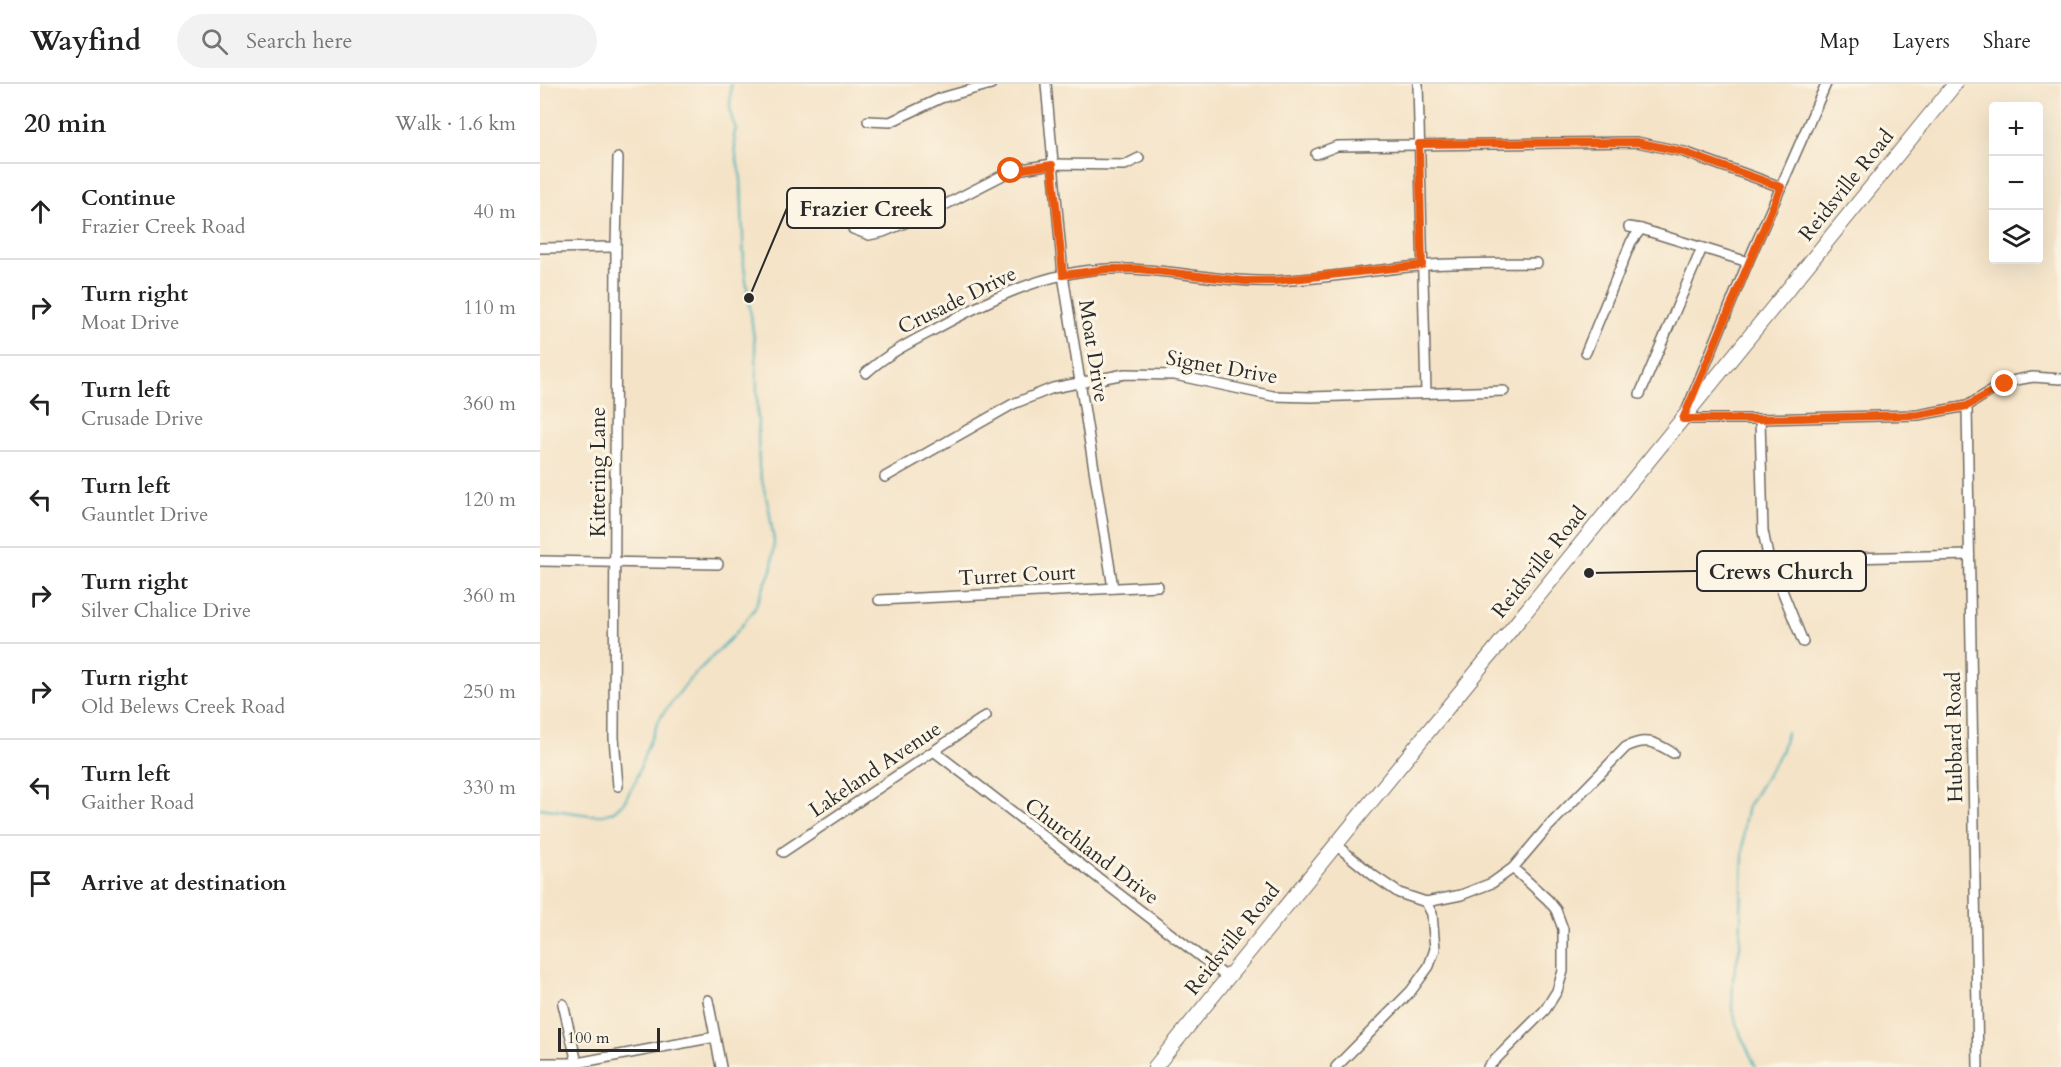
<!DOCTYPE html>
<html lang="en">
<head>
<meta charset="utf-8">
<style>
  :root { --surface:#fff; --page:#f2f2f2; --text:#222; --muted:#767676; --line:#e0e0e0 }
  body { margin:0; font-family:Cardo,serif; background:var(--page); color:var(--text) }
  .controls { position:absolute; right:18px; top:18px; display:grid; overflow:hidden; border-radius:6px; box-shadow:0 6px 24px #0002 }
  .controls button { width:54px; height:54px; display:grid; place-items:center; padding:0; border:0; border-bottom:2px solid var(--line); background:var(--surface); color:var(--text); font:30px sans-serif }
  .scale { position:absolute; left:18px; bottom:15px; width:102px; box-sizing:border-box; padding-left:6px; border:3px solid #2b2b2b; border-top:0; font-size:16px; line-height:21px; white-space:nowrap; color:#2b2b2b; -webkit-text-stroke:4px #fcf5e5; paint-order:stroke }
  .stop { position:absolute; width:18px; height:18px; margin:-14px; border:4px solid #ea580c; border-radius:50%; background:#fff }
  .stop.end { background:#ea580c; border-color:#fff; box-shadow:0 2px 6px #0008 }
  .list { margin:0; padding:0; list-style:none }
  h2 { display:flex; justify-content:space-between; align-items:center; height:78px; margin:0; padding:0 24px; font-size:26px }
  h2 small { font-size:20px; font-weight:400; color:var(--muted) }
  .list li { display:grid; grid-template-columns:39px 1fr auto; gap:18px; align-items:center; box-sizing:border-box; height:96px; padding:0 24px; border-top:2px solid var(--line) }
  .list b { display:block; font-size:22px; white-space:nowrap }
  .list p { margin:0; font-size:20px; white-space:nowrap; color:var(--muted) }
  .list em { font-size:20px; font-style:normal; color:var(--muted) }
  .icon { flex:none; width:33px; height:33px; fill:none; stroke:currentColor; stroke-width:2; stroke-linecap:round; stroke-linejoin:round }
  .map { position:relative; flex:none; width:1521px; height:983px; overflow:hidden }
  header { display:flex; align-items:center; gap:36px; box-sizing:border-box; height:84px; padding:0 30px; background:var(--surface); border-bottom:2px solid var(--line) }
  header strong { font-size:28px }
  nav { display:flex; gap:33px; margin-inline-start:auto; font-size:21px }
  .search { width:420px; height:54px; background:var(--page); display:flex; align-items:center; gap:15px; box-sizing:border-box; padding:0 21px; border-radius:33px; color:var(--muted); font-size:22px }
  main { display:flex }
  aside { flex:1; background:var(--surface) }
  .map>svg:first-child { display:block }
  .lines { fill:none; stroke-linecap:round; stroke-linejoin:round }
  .stream { stroke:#3eafb7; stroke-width:2 }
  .minor-casing { stroke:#716b62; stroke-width:12 }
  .highway-casing { stroke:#716b62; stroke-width:16 }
  .minor { stroke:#fff; stroke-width:9 }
  .highway { stroke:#fff; stroke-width:14 }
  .route { stroke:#ea580c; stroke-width:8 }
  .labels { text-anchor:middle; stroke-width:6; stroke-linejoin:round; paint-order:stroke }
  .street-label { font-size:21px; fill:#2b2b2b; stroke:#fcf5e5 }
  .leader { fill:none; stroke:#2b2b2b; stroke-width:2 }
  .callout-dot { fill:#2b2b2b; stroke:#fcf5e5; stroke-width:2 }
  .callout { fill:#fcf5e5; stroke:#2b2b2b; stroke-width:2 }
  .callout-label { font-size:22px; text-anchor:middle; font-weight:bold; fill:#2b2b2b }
</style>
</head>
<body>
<header>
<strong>Wayfind</strong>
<div class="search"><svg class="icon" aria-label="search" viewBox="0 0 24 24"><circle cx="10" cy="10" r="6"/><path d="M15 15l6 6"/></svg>Search here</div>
<nav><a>Map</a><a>Layers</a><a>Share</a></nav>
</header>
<main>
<aside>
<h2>20 min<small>Walk · 1.6 km</small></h2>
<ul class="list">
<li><svg class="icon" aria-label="ahead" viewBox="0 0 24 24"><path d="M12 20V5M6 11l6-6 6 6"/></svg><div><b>Continue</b><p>Frazier Creek Road</p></div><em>40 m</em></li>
<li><svg class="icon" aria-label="right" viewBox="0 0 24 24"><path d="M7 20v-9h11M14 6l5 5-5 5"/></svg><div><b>Turn right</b><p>Moat Drive</p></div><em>110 m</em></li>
<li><svg class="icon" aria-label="left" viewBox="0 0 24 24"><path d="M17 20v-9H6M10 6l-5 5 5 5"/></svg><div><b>Turn left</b><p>Crusade Drive</p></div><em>360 m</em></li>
<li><svg class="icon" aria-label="left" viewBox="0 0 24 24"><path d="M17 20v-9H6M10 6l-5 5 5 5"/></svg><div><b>Turn left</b><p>Gauntlet Drive</p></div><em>120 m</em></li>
<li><svg class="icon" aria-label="right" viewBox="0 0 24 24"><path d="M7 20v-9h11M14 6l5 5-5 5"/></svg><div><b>Turn right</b><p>Silver Chalice Drive</p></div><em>360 m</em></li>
<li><svg class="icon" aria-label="right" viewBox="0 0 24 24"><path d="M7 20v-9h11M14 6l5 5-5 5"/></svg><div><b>Turn right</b><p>Old Belews Creek Road</p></div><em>250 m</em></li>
<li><svg class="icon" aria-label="left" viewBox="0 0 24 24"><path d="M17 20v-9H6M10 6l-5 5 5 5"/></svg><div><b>Turn left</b><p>Gaither Road</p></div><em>330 m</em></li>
<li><svg class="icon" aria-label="arrive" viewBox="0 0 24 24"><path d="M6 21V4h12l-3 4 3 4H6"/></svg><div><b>Arrive at destination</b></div></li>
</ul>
</aside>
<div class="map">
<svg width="1521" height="983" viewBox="0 0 1521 983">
  <rect width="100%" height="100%" fill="#fcf5e5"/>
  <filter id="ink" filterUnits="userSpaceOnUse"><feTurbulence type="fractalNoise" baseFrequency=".0167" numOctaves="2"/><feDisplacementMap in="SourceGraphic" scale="12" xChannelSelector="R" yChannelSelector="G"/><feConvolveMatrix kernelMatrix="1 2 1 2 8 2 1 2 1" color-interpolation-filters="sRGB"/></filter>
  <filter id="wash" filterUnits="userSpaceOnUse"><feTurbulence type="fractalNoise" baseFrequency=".008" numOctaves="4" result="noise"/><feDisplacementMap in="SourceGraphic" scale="24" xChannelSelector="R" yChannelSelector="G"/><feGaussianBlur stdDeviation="1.35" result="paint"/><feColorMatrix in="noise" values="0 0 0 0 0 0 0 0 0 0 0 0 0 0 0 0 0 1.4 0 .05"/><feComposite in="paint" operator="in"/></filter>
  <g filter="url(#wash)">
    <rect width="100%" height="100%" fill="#f4e3c7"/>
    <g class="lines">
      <g class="stream">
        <polyline points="0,724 50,731 63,731 73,728 84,718 96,696 106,666 121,632 150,595 194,551 214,526 232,484 234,457 229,425 219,384 216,269 204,182 201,95 196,71 194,51 196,45 192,35 190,23 191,0"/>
        <polyline points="1216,983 1201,952 1192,925 1193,895 1200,863 1204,740 1208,722 1241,668 1247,648"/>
      </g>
    </g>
  </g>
  <g filter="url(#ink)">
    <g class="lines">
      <g class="minor-casing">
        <g id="minor">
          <polyline points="506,0 523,191 573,504"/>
          <polyline points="878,0 886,309"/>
          <polyline points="1286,0 1208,178 1143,335 1220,335 1378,331 1427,322 1459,302 1476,296 1493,293 1521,295"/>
          <polyline points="328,37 350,38 401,14 451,0"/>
          <polyline points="776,70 797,62 1097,58 1144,68 1241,103"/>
          <polyline points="78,74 76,163 74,654 78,702"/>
          <polyline points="1089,143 1101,145 1208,178"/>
          <polyline points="313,145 329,151 343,148 391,128 471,87 512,80 585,81 599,74"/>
          <polyline points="0,164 76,163"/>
          <polyline points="1046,268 1091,158 1101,145"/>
          <path d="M 326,289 C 346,271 367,260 390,248 C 446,217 504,187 568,185 C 624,183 679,199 735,197 C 783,195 831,186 879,182 C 918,178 958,180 997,179"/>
          <polyline points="1100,310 1162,164"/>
          <polyline points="1427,322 1438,983"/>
          <polyline points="1220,335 1223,447 1228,472 1263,558"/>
          <polyline points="345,393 473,320 513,304 585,290 635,291 733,312 771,313 964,307"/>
          <polyline points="0,477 178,480"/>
          <polyline points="1238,498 1287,479 1310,474 1429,471"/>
          <polyline points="339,516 618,502"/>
          <polyline points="395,668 688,894"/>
          <path d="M 796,761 L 834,792 L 859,809 L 886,818 L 921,811 L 952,799 L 973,784 L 1006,745 L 1086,663 C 1106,653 1115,658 1133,669"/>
          <polyline points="243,768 446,632"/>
          <polyline points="168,916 181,983"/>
          <polyline points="23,920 38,983"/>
          <polyline points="0,979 37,979 175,953"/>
          <polyline points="796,983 871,907 889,882 895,865 892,830 886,818"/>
          <polyline points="948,983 1005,926 1017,907 1023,887 1023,845 1016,826 1008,816 973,784"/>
        </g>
      </g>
      <g class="highway-casing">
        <polyline id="highway" points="615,983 1415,0"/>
      </g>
      <use href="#minor" class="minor"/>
      <use href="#highway" class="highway"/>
    </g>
  </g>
  <g class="lines" filter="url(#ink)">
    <polyline class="route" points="471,87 512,81 523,191 567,185 599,185 704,197 735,197 882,181 879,60 1097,58 1143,68 1241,103 1143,335 1220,335 1378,331 1427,322 1465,300"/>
  </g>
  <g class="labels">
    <g class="street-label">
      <text transform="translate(1306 101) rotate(-51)" y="7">Reidsville Road</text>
      <text transform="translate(417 216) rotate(-26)" y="7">Crusade Drive</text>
      <text transform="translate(554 267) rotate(81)" y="7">Moat Drive</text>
      <text transform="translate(682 283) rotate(10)" y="7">Signet Drive</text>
      <text transform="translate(58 388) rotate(-90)" y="7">Kittering Lane</text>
      <text transform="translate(999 478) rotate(-51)" y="7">Reidsville Road</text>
      <text transform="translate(477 491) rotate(-3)" y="7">Turret Court</text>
      <text transform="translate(1414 653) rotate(-91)" y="7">Hubbard Road</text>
      <text transform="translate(335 685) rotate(-34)" y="7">Lakeland Avenue</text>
      <text transform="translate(552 767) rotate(37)" y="7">Churchland Drive</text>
      <text transform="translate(692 855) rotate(-51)" y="7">Reidsville Road</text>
    </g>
  </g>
  <path class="leader" d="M209 214L247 124M1049 489L1157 487"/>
  <g class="callout-dot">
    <circle cx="209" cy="214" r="6"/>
    <circle cx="1049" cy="489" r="6"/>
  </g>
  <g class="callout">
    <rect x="247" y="104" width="158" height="40" rx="6"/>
    <rect x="1157" y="467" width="169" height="40" rx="6"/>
  </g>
  <g class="callout-label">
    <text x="326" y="132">Frazier Creek</text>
    <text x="1241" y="495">Crews Church</text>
  </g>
</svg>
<div class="controls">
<button>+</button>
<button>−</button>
<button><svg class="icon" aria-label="layers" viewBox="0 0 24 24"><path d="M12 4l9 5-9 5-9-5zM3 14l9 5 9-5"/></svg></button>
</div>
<div class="scale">100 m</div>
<div class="stop" style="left:471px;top:87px"></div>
<div class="stop end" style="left:1465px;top:300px"></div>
</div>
</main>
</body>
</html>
